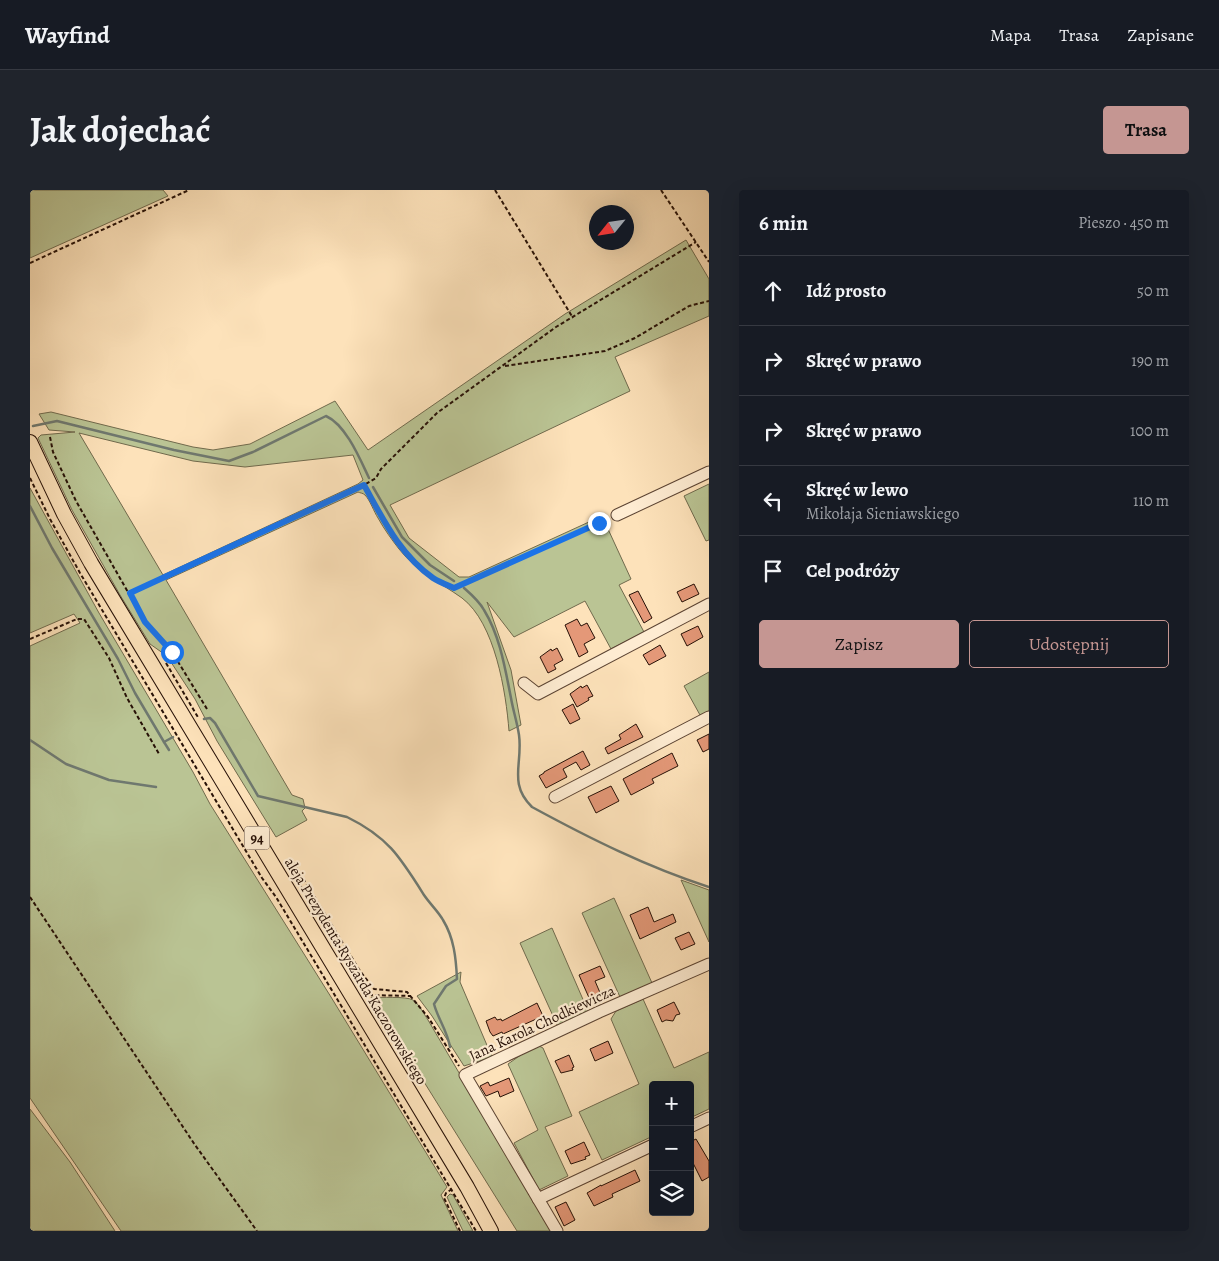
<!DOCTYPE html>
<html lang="pl">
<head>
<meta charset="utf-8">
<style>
  :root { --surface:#171b24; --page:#20242c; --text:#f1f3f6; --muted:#9ea1a6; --line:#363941; --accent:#c59692 }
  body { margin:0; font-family:Alegreya,serif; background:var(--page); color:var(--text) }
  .controls { position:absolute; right:15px; bottom:15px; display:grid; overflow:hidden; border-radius:5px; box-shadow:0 5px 20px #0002 }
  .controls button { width:45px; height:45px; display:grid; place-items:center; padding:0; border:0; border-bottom:1px solid var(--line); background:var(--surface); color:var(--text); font:25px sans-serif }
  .compass { position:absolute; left:559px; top:15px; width:45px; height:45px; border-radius:50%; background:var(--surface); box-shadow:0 5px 20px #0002; rotate:240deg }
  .stop { position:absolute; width:15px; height:15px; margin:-11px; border:4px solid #1a73e8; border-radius:50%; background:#fff }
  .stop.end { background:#1a73e8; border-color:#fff; box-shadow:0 1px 5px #0008 }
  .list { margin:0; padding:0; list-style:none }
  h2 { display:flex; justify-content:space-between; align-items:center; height:65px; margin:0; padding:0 20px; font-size:21px }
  h2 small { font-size:16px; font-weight:400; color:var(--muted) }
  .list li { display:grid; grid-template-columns:32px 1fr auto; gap:15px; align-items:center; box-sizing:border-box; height:70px; padding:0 20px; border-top:1px solid var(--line) }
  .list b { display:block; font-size:19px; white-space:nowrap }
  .list p { margin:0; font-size:16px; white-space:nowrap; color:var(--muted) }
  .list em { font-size:16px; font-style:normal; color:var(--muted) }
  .actions { display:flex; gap:10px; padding:15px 20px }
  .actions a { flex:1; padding:11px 0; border:1px solid var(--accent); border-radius:5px; text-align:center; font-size:18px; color:var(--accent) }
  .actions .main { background:var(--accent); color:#111 }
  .icon { flex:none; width:28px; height:28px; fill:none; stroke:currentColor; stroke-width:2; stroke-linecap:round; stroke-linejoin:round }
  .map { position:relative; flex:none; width:679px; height:1041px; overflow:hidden; border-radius:5px }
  header { display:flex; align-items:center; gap:30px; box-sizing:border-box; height:70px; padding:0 25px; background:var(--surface); border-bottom:1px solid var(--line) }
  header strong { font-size:24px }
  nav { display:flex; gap:28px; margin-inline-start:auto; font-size:18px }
  .intro { display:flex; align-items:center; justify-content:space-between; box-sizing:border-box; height:120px; padding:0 30px }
  h1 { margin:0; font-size:35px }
  .button { padding:12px 22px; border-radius:5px; background:var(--accent); color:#111; font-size:18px; font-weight:700 }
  main { display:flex; gap:30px; padding:0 30px }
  aside { flex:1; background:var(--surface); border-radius:5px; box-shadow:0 5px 20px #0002 }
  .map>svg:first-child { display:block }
  .green { fill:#bac494; stroke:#706a4d; fill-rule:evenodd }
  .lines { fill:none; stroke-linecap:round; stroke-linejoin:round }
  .stream { stroke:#6f786f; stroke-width:2.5 }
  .building { fill:#e49878; stroke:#261006 }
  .minor-casing { stroke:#5c4433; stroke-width:13 }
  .major-casing { stroke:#261006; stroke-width:16 }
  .path { stroke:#261006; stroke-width:2; stroke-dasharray:4 2.5; stroke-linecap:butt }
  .minor { stroke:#feecd2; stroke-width:11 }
  .major { stroke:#fde2ba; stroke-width:14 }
  .route { stroke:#1a73e8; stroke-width:6 }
  .labels { text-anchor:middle; stroke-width:4.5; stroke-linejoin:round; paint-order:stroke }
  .shield { fill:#feecd2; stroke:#675243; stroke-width:1 }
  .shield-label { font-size:14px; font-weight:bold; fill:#261006 }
  .street-label { font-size:15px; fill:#261006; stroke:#feecd2 }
</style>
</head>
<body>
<header>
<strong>Wayfind</strong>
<nav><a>Mapa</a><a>Trasa</a><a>Zapisane</a></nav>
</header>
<div class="intro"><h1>Jak dojechać</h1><a class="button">Trasa</a></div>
<main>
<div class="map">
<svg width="679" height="1041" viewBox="0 0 679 1041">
  <rect width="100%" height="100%" fill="#fde2ba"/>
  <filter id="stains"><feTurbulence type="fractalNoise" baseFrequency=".004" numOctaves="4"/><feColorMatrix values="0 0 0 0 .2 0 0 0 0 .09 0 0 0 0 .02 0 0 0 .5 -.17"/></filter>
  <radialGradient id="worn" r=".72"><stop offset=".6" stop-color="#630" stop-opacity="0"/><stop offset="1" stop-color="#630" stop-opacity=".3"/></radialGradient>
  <g class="green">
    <polygon points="0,0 133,0 138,6 0,68"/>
    <path d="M 656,50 L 679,89 L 679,126 L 585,167 L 600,201 L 360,315 L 379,348 L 429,387 L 439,387 L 572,326 L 601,389 L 589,395 L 614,442 L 581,459 L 555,411 L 484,447 L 457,412 L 481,480 L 491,535 L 479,541 C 476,502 465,433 432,408 C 408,391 388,383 369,359 C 362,350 354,339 348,328 C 344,322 340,310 335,305 C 333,303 330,303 328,302 L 136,390 L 262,605 L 273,609 L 275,618 L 272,621 L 277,630 L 246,647 L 187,551 L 165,509 L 137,466 L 120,454 L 90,405 L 42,320 L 8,248 L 11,245 L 45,242 L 19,240 L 9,224 L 21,222 L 163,257 L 183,260 L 220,254 L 305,211 L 338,260 L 535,124 ZM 49,243 L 163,271 L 215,277 L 323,265 L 333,290 L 328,294 L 133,385 Z"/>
    <polygon points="679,294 679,350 676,351 654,306"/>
    <polygon points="0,298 69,423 163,582 180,614 301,807 417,997 411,1005 428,1041 91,1041 0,908 0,456 50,433 44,424 0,443"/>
    <polygon points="679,482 679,521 670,525 654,496"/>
    <polygon points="651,690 679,700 679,752"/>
    <polygon points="584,708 622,793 590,807 552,723"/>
    <polygon points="522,738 558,821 556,824 528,837 490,753"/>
    <polygon points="431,782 430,792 462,867 434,876 402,826 387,806"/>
    <path d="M 341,807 C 350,808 376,806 383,810 C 389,814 394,824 398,830 L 522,1041 L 487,1041 Z"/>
    <polygon points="613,809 644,878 679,862 679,919 660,928 660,895 623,895 623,946 572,970 549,922 609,894 581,829 586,821"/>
    <polygon points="509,856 513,858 542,926 515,937 538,986 509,1000 484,953 508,940 478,874 495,862"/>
    <polygon points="0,919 40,972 85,1041 0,1041"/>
    <polygon points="420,1004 423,1005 443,1041 433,1041 417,1007"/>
  </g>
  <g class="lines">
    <g class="stream">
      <path d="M 3,236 L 27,231 L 144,260 L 199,271 L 223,262 L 296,226 C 316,235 330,269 339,288"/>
      <polyline points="343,297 372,347 400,375 424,391"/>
      <polyline points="0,316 22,358 88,469 105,503 134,552"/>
      <path d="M 434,398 C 442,405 449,411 454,420 C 470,446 475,478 481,508 C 483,520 487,532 489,545 C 493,573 478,594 502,617 C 559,648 617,677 679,697"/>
      <path d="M 174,529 L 180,528 L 185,533 L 228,606 L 317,627 C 358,647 370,667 394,705 C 400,714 408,721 413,730 C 424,748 426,768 427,789 L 416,796 L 404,814 C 408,829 417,840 420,857"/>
      <polyline points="0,550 36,574 79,590 126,597"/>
      <polyline points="139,560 134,552 143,547"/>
    </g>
  </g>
  <g class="building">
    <polygon points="664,394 669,404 652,412 647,402"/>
    <polygon points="608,401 622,428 614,433 599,405"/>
    <polygon points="547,429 551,436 557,433 565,448 554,454 558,462 549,467 535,435"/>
    <polygon points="668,436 673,447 657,456 651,444"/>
    <polygon points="630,455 636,466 619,475 613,465"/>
    <polygon points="527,458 533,470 524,475 526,479 518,483 510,467 521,459 522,461"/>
    <polygon points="557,495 563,506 558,508 559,510 547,517 540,504 551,496 552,498"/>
    <polygon points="543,514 550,529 540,534 532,520"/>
    <polygon points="606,534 613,547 578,564 575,558 591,549 589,545"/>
    <polygon points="679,544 679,559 673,562 667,550"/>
    <polygon points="553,561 560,575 551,580 546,572 533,579 537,587 516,598 509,586 514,583 514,582"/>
    <polygon points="642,563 648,576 622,589 624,593 601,605 593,589"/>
    <polygon points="581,596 589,611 566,623 558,607"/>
    <polygon points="618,717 624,732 643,724 646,732 610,749 600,725"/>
    <polygon points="659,742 665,754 651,760 645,748"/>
    <polygon points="570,776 575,787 565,791 571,805 560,810 549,785"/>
    <polygon points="644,812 650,824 646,825 643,831 636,830 632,832 627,820"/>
    <polygon points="507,813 513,826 473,844 472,842 463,846 460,842 456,831 465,827 467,830 471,829 472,831"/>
    <polygon points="578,851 583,863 565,871 560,859"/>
    <polygon points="539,865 544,877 542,878 543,880 531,883 525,871"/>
    <polygon points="479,888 484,901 470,907 468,901 456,906 450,896 458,892 460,896"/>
    <polygon points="666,949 679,971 679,987 672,991 660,967 660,952"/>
    <polygon points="554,952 560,965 555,967 556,969 541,974 535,961"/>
    <polygon points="605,980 610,991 582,1004 583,1007 564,1016 557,1003 571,995 571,996"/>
    <polygon points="536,1012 545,1030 534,1036 525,1017"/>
  </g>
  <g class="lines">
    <g class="minor-casing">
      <g id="minor">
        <polyline points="587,325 679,282"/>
        <polyline points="494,493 508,504 679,414"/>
        <polyline points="525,607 679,527"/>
        <polyline points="660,937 679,928"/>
        <polyline points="508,1009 623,955"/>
        <polyline points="527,1041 435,885 569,822 679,774"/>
      </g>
    </g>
    <g class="major-casing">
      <polyline id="major" points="0,252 34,324 61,373 437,997 461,1041"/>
    </g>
    <g class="path">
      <polyline points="465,0 543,128"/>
      <polyline points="631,0 679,72"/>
      <polyline points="0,73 159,0"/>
      <polyline points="475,176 575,161 605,148 659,116 679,111"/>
      <polyline points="20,247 23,262 46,311 115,432 142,462 177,519"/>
      <polyline points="0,288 20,329 50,383 232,688 246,707 446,1041"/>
      <path d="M 334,295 C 353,329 370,365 403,388 C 409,392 417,395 424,398 L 577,329"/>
      <polyline points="100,403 334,295 346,288 351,279 407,223 526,137 666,52"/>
      <polyline points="0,449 47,429 54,429 79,468 97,508 129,564"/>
      <polyline points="136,473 169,529"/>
      <polyline points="263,672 330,781 344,799 377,802 398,827 429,876"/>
      <polyline points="259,678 340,805 381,806"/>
      <polyline points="0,707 165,955 227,1041"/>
      <polyline points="422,999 416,1003 414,1008 430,1041"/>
    </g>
    <use href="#minor" class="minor"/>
    <use href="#major" class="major"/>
  </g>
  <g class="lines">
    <path class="route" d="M 142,462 L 115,432 L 100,403 L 334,295 C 353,329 370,365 403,388 C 409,392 417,395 424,398 L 569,333"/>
  </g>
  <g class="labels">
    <rect class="shield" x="214.5" y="636.5" width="25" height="23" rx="4"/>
    <g class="shield-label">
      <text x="227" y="653">94</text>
    </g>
    <g class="street-label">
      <text transform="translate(326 781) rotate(59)" y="5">aleja Prezydenta Ryszarda Kaczorowskiego</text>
      <text transform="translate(512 833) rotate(-25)" y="5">Jana Karola Chodkiewicza</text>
    </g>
  </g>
  <rect width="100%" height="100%" filter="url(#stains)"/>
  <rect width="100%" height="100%" fill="url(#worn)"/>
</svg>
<div class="controls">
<button>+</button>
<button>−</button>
<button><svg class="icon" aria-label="layers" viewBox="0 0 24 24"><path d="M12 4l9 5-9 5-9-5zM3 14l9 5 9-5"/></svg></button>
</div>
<svg class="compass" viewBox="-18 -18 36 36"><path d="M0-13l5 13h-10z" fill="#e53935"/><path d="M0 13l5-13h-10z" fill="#9ea1a6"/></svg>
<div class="stop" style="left:142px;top:462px"></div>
<div class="stop end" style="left:569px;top:333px"></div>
</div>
<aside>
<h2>6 min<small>Pieszo · 450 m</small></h2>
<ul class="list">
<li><svg class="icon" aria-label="ahead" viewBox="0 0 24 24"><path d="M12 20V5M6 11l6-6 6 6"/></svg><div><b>Idź prosto</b></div><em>50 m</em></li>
<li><svg class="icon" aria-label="right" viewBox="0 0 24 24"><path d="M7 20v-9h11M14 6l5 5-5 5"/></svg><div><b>Skręć w prawo</b></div><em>190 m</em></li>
<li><svg class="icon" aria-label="right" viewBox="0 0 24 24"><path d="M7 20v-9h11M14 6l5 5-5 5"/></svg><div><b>Skręć w prawo</b></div><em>100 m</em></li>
<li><svg class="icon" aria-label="left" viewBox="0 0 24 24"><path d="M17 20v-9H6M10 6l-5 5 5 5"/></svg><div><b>Skręć w lewo</b><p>Mikołaja Sieniawskiego</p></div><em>110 m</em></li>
<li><svg class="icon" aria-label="arrive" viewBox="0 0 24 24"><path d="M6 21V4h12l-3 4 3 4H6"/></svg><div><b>Cel podróży</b></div></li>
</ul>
<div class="actions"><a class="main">Zapisz</a><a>Udostępnij</a></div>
</aside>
</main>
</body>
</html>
